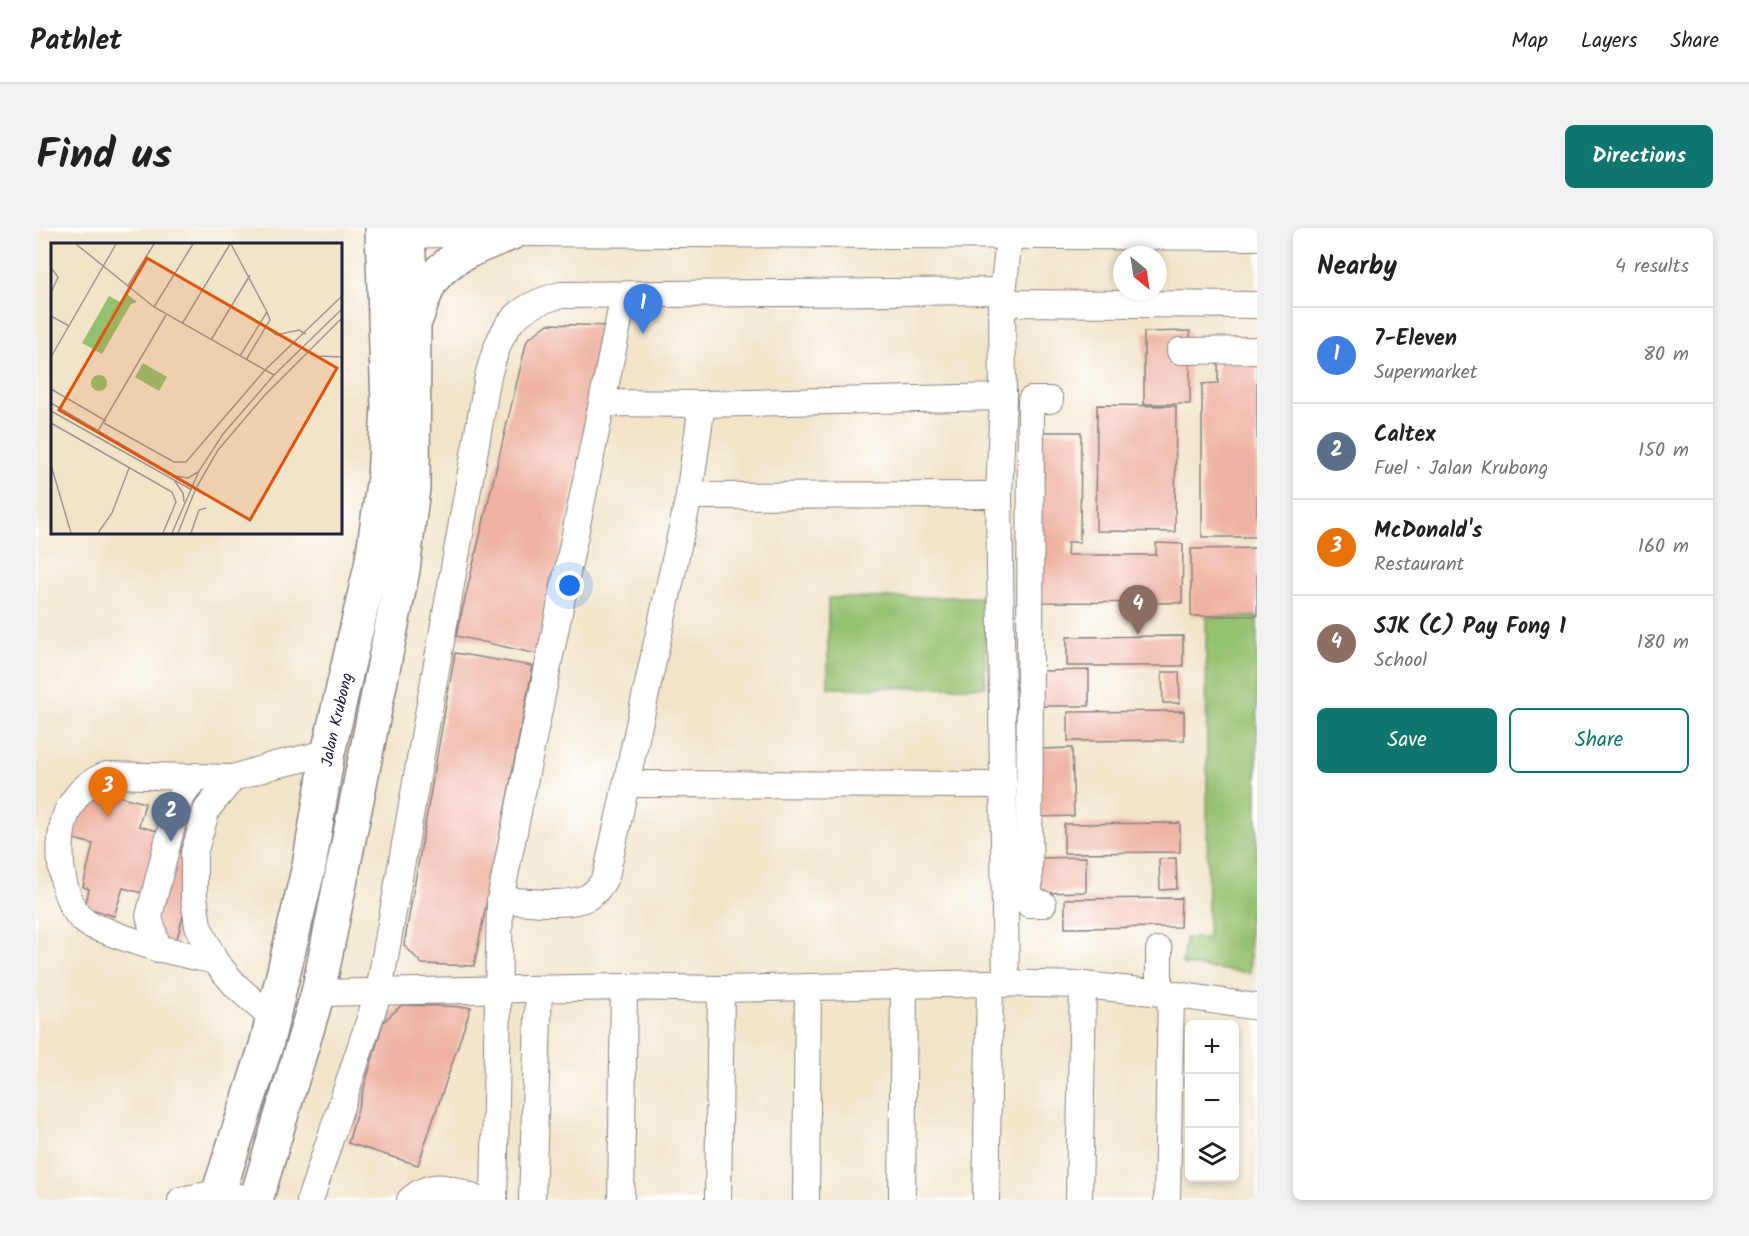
<!DOCTYPE html>
<html lang="en">
<head>
<meta charset="utf-8">
<style>
  :root { --surface:#fff; --page:#f2f2f2; --text:#202124; --muted:#757577; --line:#e0e0e0; --accent:#0f766e }
  body { margin:0; font-family:Kalam,sans-serif; background:var(--page); color:var(--text) }
  .controls { position:absolute; right:18px; bottom:18px; display:grid; overflow:hidden; border-radius:9px; box-shadow:0 3px 9px #0003 }
  .controls button { width:54px; height:54px; display:grid; place-items:center; padding:0; border:0; border-bottom:2px solid var(--line); background:var(--surface); color:var(--text); font:30px sans-serif }
  .compass { position:absolute; left:1077px; top:18px; width:54px; height:54px; border-radius:50%; background:var(--surface); box-shadow:0 3px 9px #0003; rotate:150deg }
  .you { position:absolute; left:534px; top:358px; width:21px; height:21px; margin:-15px; border:4px solid #fff; border-radius:50%; background:#1a73e8; box-shadow:0 0 0 9px #1a73e833 }
  .badge { display:grid; place-items:center; width:39px; height:39px; border-radius:50%; background:var(--accent); color:#fff; font-size:20px; font-weight:700 }
  .pin { position:absolute; translate:-50% -50px; filter:drop-shadow(0 2px 3px #0008) }
  .pin::after { content:''; position:absolute; top:32px; width:21px; height:18px; background:inherit; clip-path:polygon(0 0,100% 0,50% 100%) }
  .list { margin:0; padding:0; list-style:none }
  h2 { display:flex; justify-content:space-between; align-items:center; height:78px; margin:0; padding:0 24px; font-size:26px }
  h2 small { font-size:20px; font-weight:400; color:var(--muted) }
  .list li { display:grid; grid-template-columns:39px 1fr auto; gap:18px; align-items:center; box-sizing:border-box; height:96px; padding:0 24px; border-top:2px solid var(--line) }
  .list b { display:block; font-size:22px; white-space:nowrap }
  .list p { margin:0; font-size:20px; white-space:nowrap; color:var(--muted) }
  .list em { font-size:20px; font-style:normal; color:var(--muted) }
  .actions { display:flex; gap:12px; padding:18px 24px }
  .actions a { flex:1; padding:14px 0; border:2px solid var(--accent); border-radius:9px; text-align:center; font-size:21px; color:var(--accent) }
  .actions .main { background:var(--accent); color:#fff }
  .icon { flex:none; width:33px; height:33px; fill:none; stroke:currentColor; stroke-width:2; stroke-linecap:round; stroke-linejoin:round }
  .map { position:relative; flex:none; width:1221px; height:972px; overflow:hidden; border-radius:9px }
  header { display:flex; align-items:center; gap:36px; box-sizing:border-box; height:84px; padding:0 30px; background:var(--surface); border-bottom:2px solid var(--line) }
  header strong { font-size:28px }
  nav { display:flex; gap:33px; margin-inline-start:auto; font-size:21px }
  .intro { display:flex; align-items:center; justify-content:space-between; box-sizing:border-box; height:144px; padding:0 36px }
  h1 { margin:0; font-size:42px }
  .button { padding:15px 27px; border-radius:9px; background:var(--accent); color:#fff; font-size:21px; font-weight:700 }
  main { display:flex; gap:36px; padding:0 36px }
  aside { flex:1; background:var(--surface); border-radius:9px; box-shadow:0 3px 9px #0003 }
  .map>svg:first-child { display:block }
  .green { fill:#95c16f; stroke:#5c7255; stroke-width:1.5 }
  .building { fill:#efb2a2 }
  .lines { fill:none; stroke-linecap:round; stroke-linejoin:round }
  .minor-casing { stroke:#8a8382; stroke-width:28 }
  .major-casing { stroke:#8a8382; stroke-width:36 }
  .minor { stroke:#fff; stroke-width:26 }
  .major { stroke:#fff; stroke-width:33 }
  .labels { text-anchor:middle; stroke-width:5; stroke-linejoin:round; paint-order:stroke }
  .street-label { font-size:16px; fill:#22223b; stroke:#fff }
  .inset-road { fill:none; stroke:#9f9690; stroke-width:1.5 }
  .view { fill:#de560e; fill-opacity:0.15; stroke:#de560e; stroke-width:3 }
  .inset-edge { fill:none; stroke:#22223b; stroke-width:3 }
</style>
</head>
<body>
<header>
<strong>Pathlet</strong>
<nav><a>Map</a><a>Layers</a><a>Share</a></nav>
</header>
<div class="intro"><h1>Find us</h1><a class="button">Directions</a></div>
<main>
<div class="map">
<svg width="1221" height="972" viewBox="0 0 1221 972">
  <rect width="100%" height="100%" fill="#fff"/>
  <filter id="ink" filterUnits="userSpaceOnUse"><feTurbulence type="fractalNoise" baseFrequency=".0167" numOctaves="2"/><feDisplacementMap in="SourceGraphic" scale="12" xChannelSelector="R" yChannelSelector="G"/><feConvolveMatrix kernelMatrix="1 2 1 2 8 2 1 2 1" color-interpolation-filters="sRGB"/></filter>
  <filter id="wash" filterUnits="userSpaceOnUse"><feTurbulence type="fractalNoise" baseFrequency=".008" numOctaves="4" result="noise"/><feDisplacementMap in="SourceGraphic" scale="24" xChannelSelector="R" yChannelSelector="G"/><feGaussianBlur stdDeviation="1.35" result="paint"/><feColorMatrix in="noise" values="0 0 0 0 0 0 0 0 0 0 0 0 0 0 0 0 0 1.4 0 .05"/><feComposite in="paint" operator="in"/></filter>
  <g filter="url(#wash)">
    <rect width="100%" height="100%" fill="#f2e4c9"/>
    <g class="green">
      <polygon points="949,369 949,459 792,460 792,370"/>
      <polygon points="1170,389 1221,389 1221,687 1213,688 1214,745 1146,737 1149,710 1172,710"/>
    </g>
    <g id="blocks">
      <g class="building">
        <polygon points="512,96 573,98 501,426 420,408 491,112"/>
        <polygon points="1154,103 1154,176 1108,176 1108,104"/>
        <polygon points="1182,134 1221,134 1221,309 1166,309 1166,156 1182,155"/>
        <polygon points="1061,177 1140,178 1139,304 1060,303"/>
        <polygon points="1004,204 1045,204 1044,314 1032,314 1031,327 1120,327 1120,315 1147,316 1146,375 1002,374"/>
        <polygon points="1221,320 1221,388 1155,388 1155,321"/>
        <polygon points="1147,408 1147,438 1031,438 1031,409"/>
        <polygon points="419,425 497,438 438,738 386,736 368,717"/>
        <polygon points="1053,442 1053,478 1006,478 1005,443"/>
        <polygon points="1126,444 1143,444 1144,475 1127,475"/>
        <polygon points="1148,483 1148,512 1032,513 1032,484"/>
        <polygon points="1036,520 1038,588 1005,589 1004,521"/>
        <polygon points="55,561 109,575 103,598 138,608 149,570 177,576 139,718 109,711 121,669 87,660 78,688 49,679 53,661 47,659 57,616 34,610"/>
        <polygon points="1144,595 1144,624 1028,625 1028,596"/>
        <polygon points="1050,629 1050,664 1003,665 1002,630"/>
        <polygon points="1140,630 1141,661 1124,662 1123,631"/>
        <polygon points="1145,670 1144,699 1029,700 1029,671"/>
        <polygon points="366,777 435,779 382,937 312,915 347,794"/>
      </g>
    </g>
  </g>
  <g filter="url(#ink)">
    <use href="#blocks" fill-opacity="0" stroke="#8a8382" stroke-width="1.5"/>
    <g class="lines">
      <g class="minor-casing">
        <g id="minor">
          <polyline points="354,7 476,5 1221,9"/>
          <polyline points="966,75 1221,77"/>
          <polyline points="1144,123 1221,122"/>
          <polyline points="567,175 666,176 967,169"/>
          <polyline points="653,268 963,267"/>
          <polyline points="591,556 968,557"/>
          <path d="M 464,672 C 489,673 530,680 552,669 C 561,664 566,656 570,648 L 653,268 L 666,176"/>
          <polyline points="1007,676 993,676 995,172 1014,172"/>
          <polyline points="122,721 113,688 142,574 160,548"/>
          <path d="M 179,733 C 143,725 107,718 73,704 C 66,701 57,699 51,695 C 22,676 18,608 33,580 C 43,562 52,555 70,547 L 197,550"/>
          <polyline points="970,756 963,267 967,169 966,75 974,0"/>
          <polyline points="1123,764 1123,722"/>
          <polyline points="282,765 588,759 685,761 954,755 1047,757 1135,766 1221,779"/>
          <polyline points="236,790 200,758 179,733 162,698 158,669 158,625 171,581 197,550 235,538 292,525"/>
          <polyline points="145,972 182,965 220,972"/>
          <path d="M 274,972 L 343,763 L 452,148 C 465,101 475,79 525,67 L 967,63"/>
          <path d="M 374,972 C 397,951 416,960 442,972"/>
          <polyline points="458,972 464,672 588,67"/>
          <polyline points="496,972 503,761"/>
          <polyline points="585,972 588,759"/>
          <polyline points="682,972 685,761"/>
          <polyline points="770,972 772,759"/>
          <polyline points="866,972 868,757"/>
          <polyline points="950,972 954,755"/>
          <polyline points="1043,972 1047,757"/>
          <polyline points="1131,972 1135,766"/>
        </g>
      </g>
      <g class="major-casing">
        <g id="major">
          <path d="M 380,91 C 385,79 389,63 396,52 C 415,26 447,17 476,5"/>
          <path id="s1" d="M 180,972 L 230,818 L 273,638 L 292,525 L 335,338 L 348,249 L 352,179 L 346,0"/>
          <polyline points="220,972 282,765 367,342 377,260 378,95 371,0"/>
        </g>
      </g>
      <use href="#minor" class="minor"/>
      <use href="#major" class="major"/>
    </g>
  </g>
  <g class="labels">
    <g class="street-label">
      <text dy="6" stroke="none"><textPath href="#s1" startOffset="496">Jalan Krubong</textPath></text>
    </g>
  </g>
  <g transform="translate(15 15)">
    <rect width="291" height="291" fill="#f2e4c9"/>
    <path d="M 76,51 L 86,59 L 80,61 L 51,111 L 31,100 L 58,53 L 71,60 ZM 92,120 L 116,134 L 108,148 L 84,134 ZM40 140a8 8 0 1 1 16 0a8 8 0 1 1-16 0Z" fill="#95c16f"/>
    <path class="inset-road" d="M 25,1 L 103,64 L 223,132M 180,1 L 216,69 L 189,113M 0,25 L 7,34 L 0,50M 76,44 L 103,1M 103,64 L 142,1M 0,73 L 18,83M 131,81 L 179,1M 215,83 L 225,92 L 248,87 L 255,91M 160,97 L 199,32M 252,106 L 266,113 L 291,114M 0,114 L 65,1M 195,117 L 219,77 L 216,69M 0,146 L 55,178M 0,160 L 143,244M 0,168 L 141,247M 0,180 L 121,249 L 125,259 L 112,290M 53,180 L 123,219 L 135,219 L 214,127 L 291,53M 47,188 L 115,72M 0,222 L 20,290M 125,233 L 137,235 L 147,229M 123,237 L 132,250 L 133,259M 47,290 L 61,270 L 78,225M 121,290 L 148,228 L 172,191 L 223,132 L 291,66M 127,290 L 145,245 L 167,207 L 213,153 L 291,75M 140,290 L 148,267 L 155,265"/>
    <path class="view" d="M 96,15 L 286,125 L 199,277 L 8,167 Z"/>
    <rect width="291" height="291" class="inset-edge"/>
  </g>
</svg>
<div class="controls">
<button>+</button>
<button>−</button>
<button><svg class="icon" aria-label="layers" viewBox="0 0 24 24"><path d="M12 4l9 5-9 5-9-5zM3 14l9 5 9-5"/></svg></button>
</div>
<svg class="compass" viewBox="-18 -18 36 36"><path d="M0-13l5 13h-10z" fill="#e53935"/><path d="M0 13l5-13h-10z" fill="#757577"/></svg>
<div class="you"></div>
<div class="pin badge" style="left:607px;top:106px;background:#3f7fe0">1</div>
<div class="pin badge" style="left:135px;top:614px;background:#5c6f8a">2</div>
<div class="pin badge" style="left:72px;top:589px;background:#e8710a">3</div>
<div class="pin badge" style="left:1102px;top:407px;background:#8d6e63">4</div>
</div>
<aside>
<h2>Nearby<small>4 results</small></h2>
<ul class="list">
<li><span class="badge" style="background:#3f7fe0">1</span><div><b>7-Eleven</b><p>Supermarket</p></div><em>80 m</em></li>
<li><span class="badge" style="background:#5c6f8a">2</span><div><b>Caltex</b><p>Fuel · Jalan Krubong</p></div><em>150 m</em></li>
<li><span class="badge" style="background:#e8710a">3</span><div><b>McDonald's</b><p>Restaurant</p></div><em>160 m</em></li>
<li><span class="badge" style="background:#8d6e63">4</span><div><b>SJK (C) Pay Fong 1</b><p>School</p></div><em>180 m</em></li>
</ul>
<div class="actions"><a class="main">Save</a><a>Share</a></div>
</aside>
</main>
</body>
</html>
